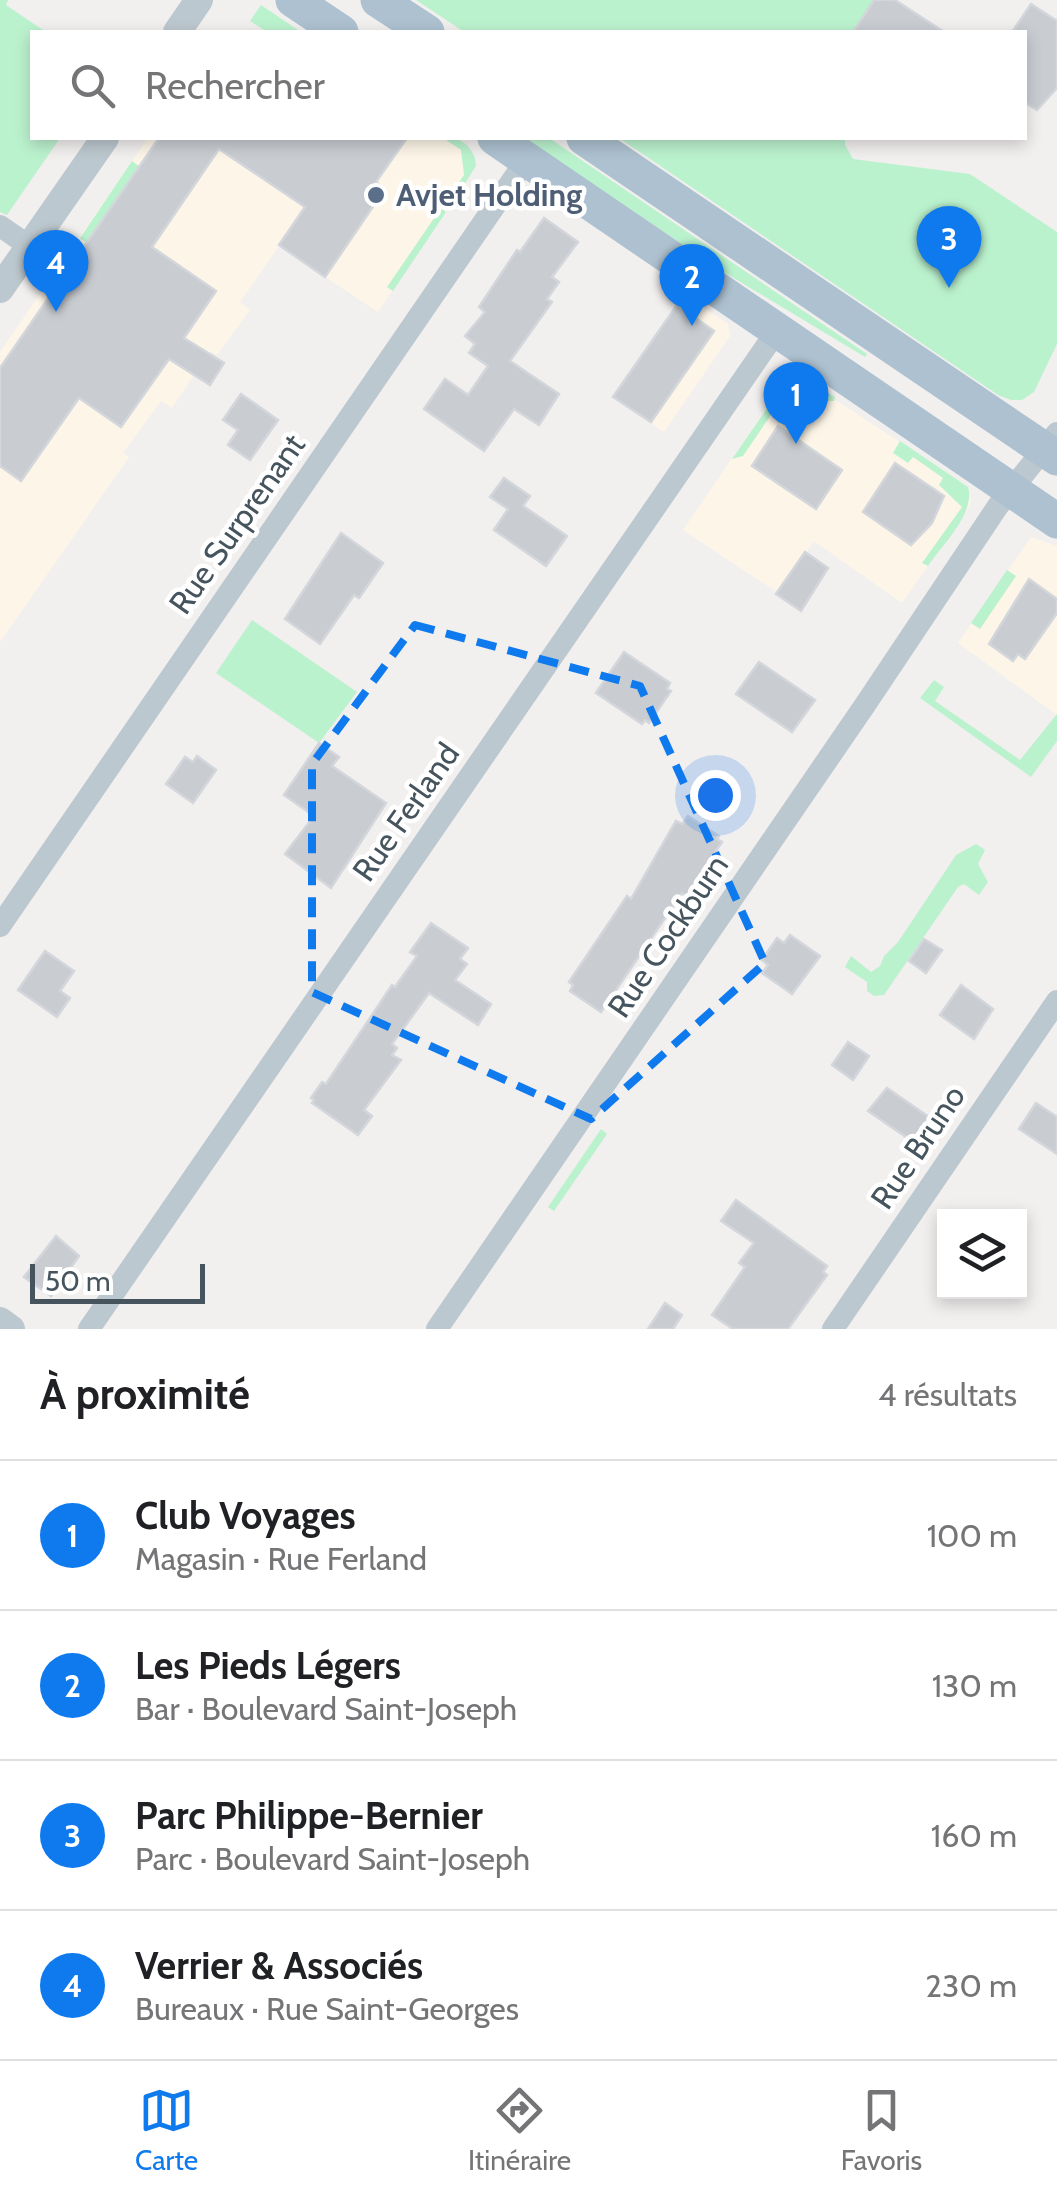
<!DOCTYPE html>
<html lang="fr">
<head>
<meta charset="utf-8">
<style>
  :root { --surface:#fff; --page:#f6f6f6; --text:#202124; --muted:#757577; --line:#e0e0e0; --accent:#0e7aee }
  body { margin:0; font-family:Cabin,sans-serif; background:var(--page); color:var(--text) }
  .controls { position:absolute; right:30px; bottom:30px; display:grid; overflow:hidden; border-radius:0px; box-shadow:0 5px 15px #0003 }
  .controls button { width:90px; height:90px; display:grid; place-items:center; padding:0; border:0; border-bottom:2px solid var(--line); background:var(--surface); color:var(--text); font:50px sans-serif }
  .scale { position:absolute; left:30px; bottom:25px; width:175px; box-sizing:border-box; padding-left:10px; border:5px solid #46545e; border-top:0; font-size:28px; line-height:35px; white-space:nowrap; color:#46545e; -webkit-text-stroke:8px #fff; paint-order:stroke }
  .you { position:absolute; left:715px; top:795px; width:35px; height:35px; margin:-25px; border:8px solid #fff; border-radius:50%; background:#1a73e8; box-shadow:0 0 0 15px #1a73e833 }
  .badge { display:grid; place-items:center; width:65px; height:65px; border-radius:50%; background:var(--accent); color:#fff; font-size:32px; font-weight:700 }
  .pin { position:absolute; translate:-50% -82px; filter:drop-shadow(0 2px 5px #0008) }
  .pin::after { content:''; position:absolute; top:52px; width:35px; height:30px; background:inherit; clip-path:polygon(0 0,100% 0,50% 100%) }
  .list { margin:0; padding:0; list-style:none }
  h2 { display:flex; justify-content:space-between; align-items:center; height:130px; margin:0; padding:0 40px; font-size:42px }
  h2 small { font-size:32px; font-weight:400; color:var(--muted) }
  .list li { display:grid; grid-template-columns:65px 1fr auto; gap:30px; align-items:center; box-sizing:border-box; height:150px; padding:0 40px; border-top:2px solid var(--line) }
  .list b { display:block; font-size:38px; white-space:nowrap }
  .list p { margin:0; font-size:32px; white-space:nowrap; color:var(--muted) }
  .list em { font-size:32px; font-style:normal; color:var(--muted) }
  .icon { flex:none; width:55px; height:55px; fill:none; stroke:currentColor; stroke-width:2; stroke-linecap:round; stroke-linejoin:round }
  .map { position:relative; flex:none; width:1057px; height:1329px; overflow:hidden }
  .search { position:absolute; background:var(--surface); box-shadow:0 5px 15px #0003; left:30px; right:30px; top:30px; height:110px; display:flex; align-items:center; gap:25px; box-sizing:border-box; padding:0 35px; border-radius:0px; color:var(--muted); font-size:38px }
  .sheet { height:730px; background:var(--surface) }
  nav { display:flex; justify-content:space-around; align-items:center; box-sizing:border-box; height:140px; border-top:2px solid var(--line); background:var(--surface); font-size:28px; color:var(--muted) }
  nav a { display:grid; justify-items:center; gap:5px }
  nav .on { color:var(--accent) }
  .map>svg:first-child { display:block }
  .commercial { fill:#fdf6e8 }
  .green { fill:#bbf2ce }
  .building { fill:#c9cdd2; stroke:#d3d6db; stroke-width:2.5 }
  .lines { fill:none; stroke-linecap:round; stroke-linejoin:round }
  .minor { stroke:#bcc8cf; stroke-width:22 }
  .tertiary { stroke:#bcc8cf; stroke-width:28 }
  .primary { stroke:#adc1d0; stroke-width:35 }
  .marked { fill:none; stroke:#0e7aee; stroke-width:8; stroke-dasharray:20 12; stroke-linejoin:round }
  .service-dot { fill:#5c6f8a; stroke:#fff; stroke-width:4 }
  .labels { text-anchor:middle; stroke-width:9; stroke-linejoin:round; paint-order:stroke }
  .service-label { font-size:32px; font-weight:bold; fill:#4e5e75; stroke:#fff; text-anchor:start }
  .street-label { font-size:32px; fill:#46545e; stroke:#fff }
</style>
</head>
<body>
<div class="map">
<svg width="1057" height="1329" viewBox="0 0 1057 1329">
  <rect width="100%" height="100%" fill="#f2efef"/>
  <g class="commercial">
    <polygon points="148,138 455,138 470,148 476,166 378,312 279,246 240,302 250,310 217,355 210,351 172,408 161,401 123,453 129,457 0,642 0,352"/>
    <polygon points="684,294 728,324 730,336 664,432 613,397"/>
    <polygon points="799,376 968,487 971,502 967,510 902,603 814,541 777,592 683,530 778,391 790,377"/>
    <polygon points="1031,537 1057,546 1057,715 958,643"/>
  </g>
  <g class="green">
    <polygon points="0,0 8,0 6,5 46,32 32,32 32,138 60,138 7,215 0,212"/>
    <polygon points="416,0 874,0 855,29 858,32 464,32"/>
    <polygon points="261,5 301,32 267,32 250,21"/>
    <path d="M 448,138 C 463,137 476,151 476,166 L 450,207 L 444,203 L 464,175 L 461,150 L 446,140 Z"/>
    <polygon points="524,138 549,138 867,354 865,357 722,271"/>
    <polygon points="619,138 845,138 845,145 853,159 970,174 1057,232 1057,344 1034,392 1022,400 1011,400 998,395"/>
    <polygon points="132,161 139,166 87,243 80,238"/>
    <polygon points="441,208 446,212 393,291 387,287"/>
    <polygon points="799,376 835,397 834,401 829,401 806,387 800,394 790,387 743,456 732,459 785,382"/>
    <path d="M 900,441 L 968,487 C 976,513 942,545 928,566 L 922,563 L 962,507 L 939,485 L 943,478 L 913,457 L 908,463 L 893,453 Z"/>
    <polygon points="1007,570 1016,576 980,629 971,623"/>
    <polygon points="252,620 357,692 319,743 216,673"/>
    <polygon points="934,680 944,687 935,701 1020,760 1057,714 1057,741 1031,777 920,698"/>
    <polygon points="976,844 985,850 978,864 988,882 979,895 964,884 958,887 884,995 874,996 867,991 867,982 845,967 851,956 871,972 880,966 884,956 898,942 956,855"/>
    <polygon points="601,1129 607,1134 554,1211 548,1207"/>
  </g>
  <g class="building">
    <polygon points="874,0 895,0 944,32 853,32"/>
    <polygon points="1031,4 1057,21 1057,88 1037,110 1024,102 1024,32 1012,32"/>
    <polygon points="159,138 407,138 376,182 385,189 325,277 279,245 305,207 219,149 152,247 216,291 184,338 224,363 210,385 169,359 121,427 79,398 21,481 0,466 0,368"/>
    <polygon points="544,218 578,242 552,277 559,282 547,299 552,302 510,361 559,394 539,425 514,409 484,451 424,409 445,379 468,395 488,366 469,353 475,344 465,336 485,312 479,307 517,250 520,252"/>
    <polygon points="677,305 714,331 651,422 613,397"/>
    <polygon points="241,394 278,420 250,460 228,445 238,430 223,420"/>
    <polygon points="778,426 842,470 816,509 752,466"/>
    <polygon points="895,463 944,496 932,523 911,545 863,512"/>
    <polygon points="504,478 530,496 523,506 567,536 546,566 494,530 508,509 490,497"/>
    <polygon points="341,533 383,563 359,598 354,595 320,644 285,619"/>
    <polygon points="805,552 828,568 801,611 776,594"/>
    <polygon points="1029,579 1057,599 1057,613 1025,659 1018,654 1013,661 989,644"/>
    <polygon points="624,652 670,683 667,689 671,691 649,723 645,720 642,724 596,693"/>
    <polygon points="759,662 815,700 792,732 736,694"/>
    <polygon points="319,743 339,757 332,766 386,803 331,888 285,854 314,816 284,795"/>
    <polygon points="197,756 216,770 193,803 166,784 185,757 193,762"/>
    <polygon points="688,816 719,836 717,839 722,842 686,896 682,893 601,1012 570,991 573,985 569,982 627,896 631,899 676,821 682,824"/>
    <polygon points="431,923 468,948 460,959 467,964 455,980 491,1004 478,1025 429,993 392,1044 397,1048 392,1055 401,1060 364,1110 372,1116 358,1135 312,1103 314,1100 311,1098 322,1082 326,1084 392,985 395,987 417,956 410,952"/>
    <polygon points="790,935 820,956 792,994 762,973 768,965 762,960 777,938 784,943"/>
    <polygon points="924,939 942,950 926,973 909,961"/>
    <polygon points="45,951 74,971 60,991 70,998 57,1017 18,990"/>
    <polygon points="961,985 993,1009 974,1039 940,1015"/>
    <polygon points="848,1042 869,1056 853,1080 832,1065"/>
    <polygon points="887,1088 929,1117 912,1141 868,1111"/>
    <polygon points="1036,1103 1057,1117 1057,1154 1019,1129"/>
    <polygon points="736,1200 827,1266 823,1272 827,1275 788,1329 733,1329 712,1315 745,1267 739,1263 754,1243 721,1221"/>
    <polygon points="56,1236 79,1256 51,1296 24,1277"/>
    <polygon points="665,1303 682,1315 673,1329 648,1329"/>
  </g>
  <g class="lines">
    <g class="minor">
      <polyline points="0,226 29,246"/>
      <polyline points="0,926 527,159"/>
      <polyline points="89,1329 776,332"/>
      <polyline points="437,1329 865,705 998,506 1057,433"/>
      <polyline points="833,1329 1057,1001"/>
    </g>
    <g class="tertiary">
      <polyline points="177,32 199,0"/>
      <polyline points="0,289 105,138"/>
      <polyline points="0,1321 11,1329"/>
    </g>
    <g class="primary">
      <polyline points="293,0 341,32"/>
      <polyline points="378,0 427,32"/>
      <polyline points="495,138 1057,521"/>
      <polyline points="584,138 1057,458"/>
    </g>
  </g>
  <path class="marked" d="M 415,625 L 640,686 L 765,963 L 591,1119 L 312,992 L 312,764 Z"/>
  <circle class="service-dot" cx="376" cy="195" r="10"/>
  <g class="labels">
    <g class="service-label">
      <text x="396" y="206">Avjet Holding</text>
    </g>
    <g class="street-label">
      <text transform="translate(237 524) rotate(-55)" y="11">Rue Surprenant</text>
      <text transform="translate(406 812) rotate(-55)" y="11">Rue Ferland</text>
      <text transform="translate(668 936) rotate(-56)" y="11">Rue Cockburn</text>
      <text transform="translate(918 1147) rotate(-56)" y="11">Rue Bruno</text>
    </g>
  </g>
</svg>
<div class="controls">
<button><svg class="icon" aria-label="layers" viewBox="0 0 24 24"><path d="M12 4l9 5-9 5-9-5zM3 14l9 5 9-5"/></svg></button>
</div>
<div class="scale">50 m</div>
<div class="you"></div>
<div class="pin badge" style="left:796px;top:444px">1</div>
<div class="pin badge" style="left:692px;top:326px">2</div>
<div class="pin badge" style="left:949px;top:288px">3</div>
<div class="pin badge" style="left:56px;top:312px">4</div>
<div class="search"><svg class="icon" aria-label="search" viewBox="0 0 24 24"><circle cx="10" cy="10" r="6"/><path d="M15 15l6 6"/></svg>Rechercher</div>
</div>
<section class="sheet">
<h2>À proximité<small>4 résultats</small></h2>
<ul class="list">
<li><span class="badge">1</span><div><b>Club Voyages</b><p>Magasin · Rue Ferland</p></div><em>100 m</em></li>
<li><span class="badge">2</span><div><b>Les Pieds Légers</b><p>Bar · Boulevard Saint-Joseph</p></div><em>130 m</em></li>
<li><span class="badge">3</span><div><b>Parc Philippe-Bernier</b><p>Parc · Boulevard Saint-Joseph</p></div><em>160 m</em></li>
<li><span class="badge">4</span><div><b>Verrier &amp; Associés</b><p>Bureaux · Rue Saint-Georges</p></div><em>230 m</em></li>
</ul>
</section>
<nav>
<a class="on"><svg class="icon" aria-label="map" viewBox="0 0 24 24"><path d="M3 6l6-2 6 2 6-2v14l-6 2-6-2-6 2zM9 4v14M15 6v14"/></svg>Carte</a>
<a><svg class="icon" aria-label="directions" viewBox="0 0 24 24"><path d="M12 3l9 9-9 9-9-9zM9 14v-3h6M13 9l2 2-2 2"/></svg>Itinéraire</a>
<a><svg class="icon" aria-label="saved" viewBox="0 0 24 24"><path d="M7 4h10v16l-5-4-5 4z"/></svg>Favoris</a>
</nav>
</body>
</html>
